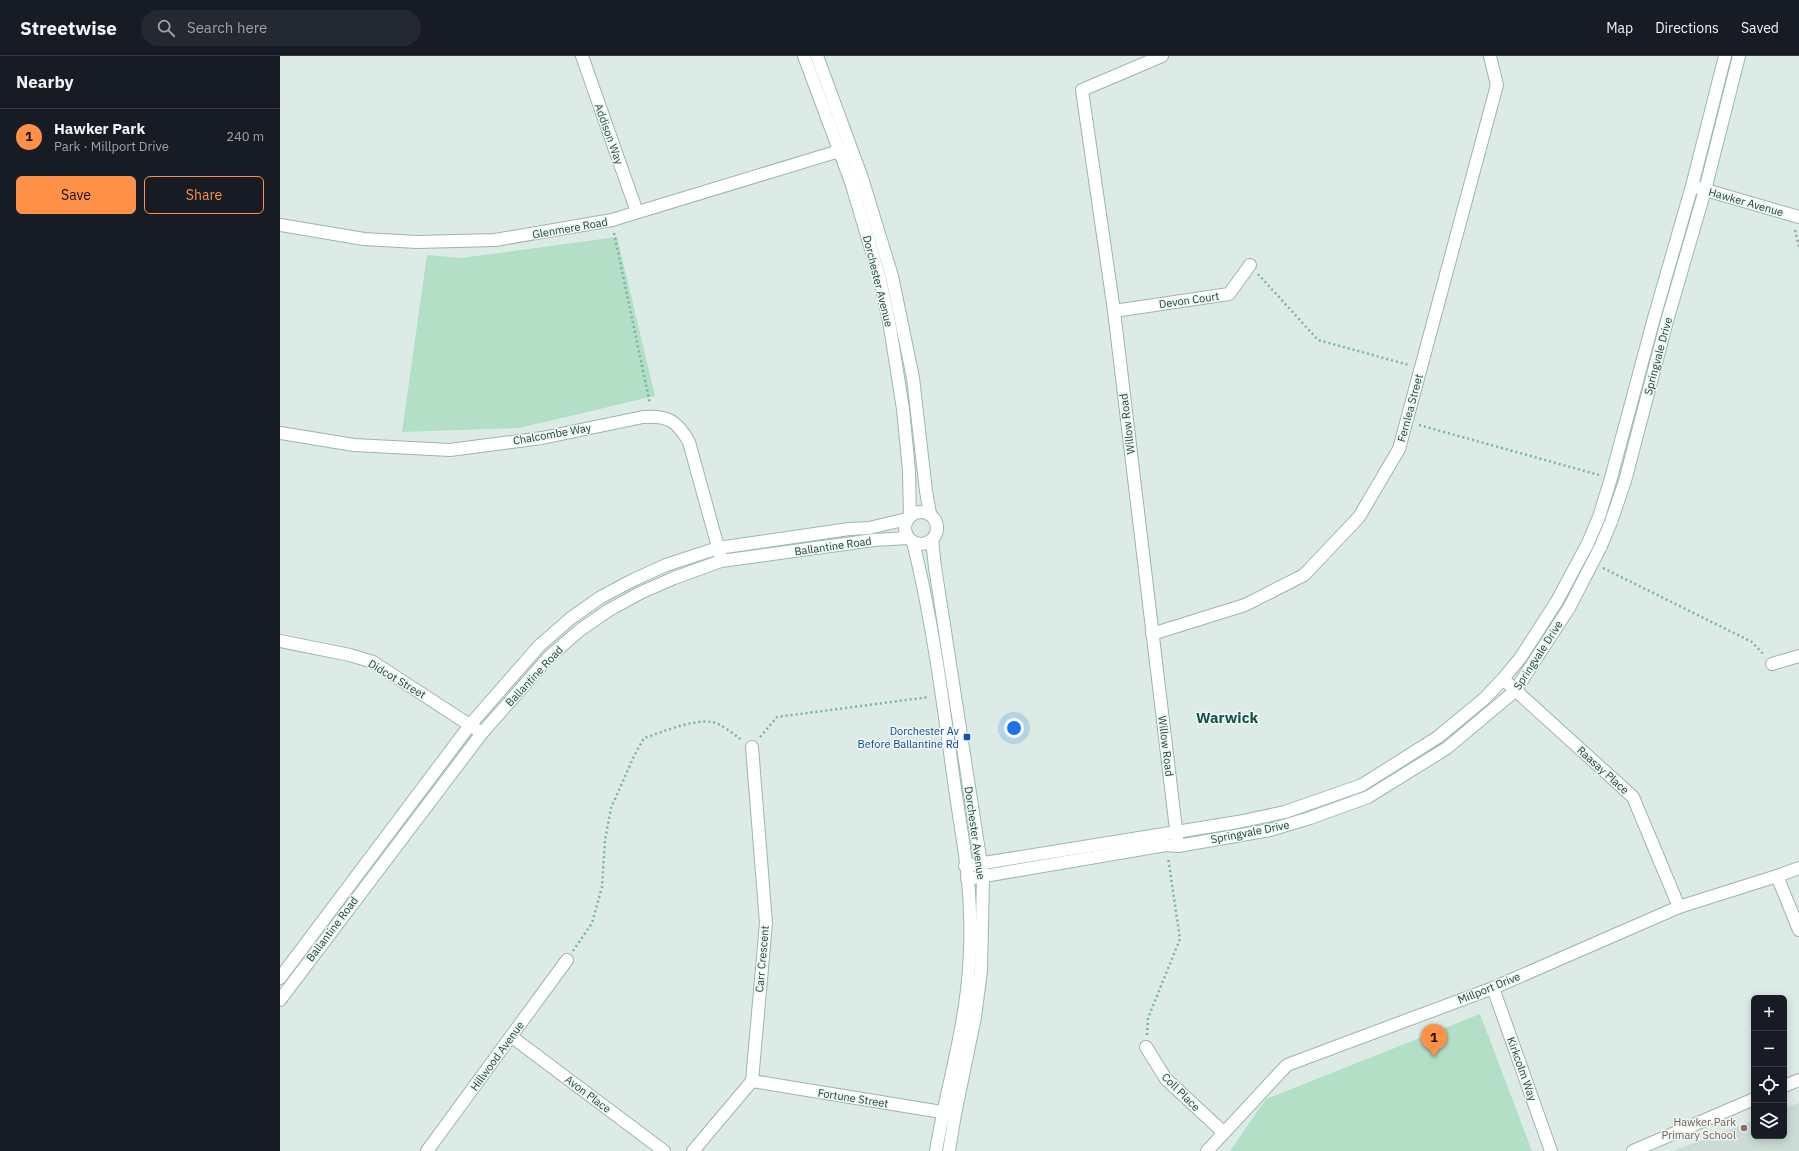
<!DOCTYPE html>
<html lang="en">
<head>
<meta charset="utf-8">
<style>
  :root { --surface:#171b24; --page:#242831; --text:#f1f3f6; --muted:#9ea1a6; --line:#363941; --accent:#ff9047 }
  body { margin:0; font-family:"IBM Plex Sans",sans-serif; background:var(--page); color:var(--text) }
  .controls { position:absolute; right:12px; bottom:12px; display:grid; overflow:hidden; border-radius:6px; box-shadow:0 2px 10px #0003 }
  .controls button { width:36px; height:36px; display:grid; place-items:center; padding:0; border:0; border-bottom:1px solid var(--line); background:var(--surface); color:var(--text); font:20px sans-serif }
  .you { position:absolute; left:734px; top:672px; width:14px; height:14px; margin:-10px; border:3px solid #fff; border-radius:50%; background:#1a73e8; box-shadow:0 0 0 6px #1a73e833 }
  .badge { display:grid; place-items:center; width:26px; height:26px; border-radius:50%; background:var(--accent); color:#111; font-size:13px; font-weight:700 }
  .pin { position:absolute; translate:-50% -33px; filter:drop-shadow(0 1px 2px #0008) }
  .pin::after { content:''; position:absolute; top:21px; width:14px; height:12px; background:inherit; clip-path:polygon(0 0,100% 0,50% 100%) }
  .list { margin:0; padding:0; list-style:none }
  h2 { display:flex; justify-content:space-between; align-items:center; height:52px; margin:0; padding:0 16px; font-size:17px }
  h2 small { font-size:13px; font-weight:400; color:var(--muted) }
  .list li { display:grid; grid-template-columns:26px 1fr auto; gap:12px; align-items:center; box-sizing:border-box; height:56px; padding:0 16px; border-top:1px solid var(--line) }
  .list b { display:block; font-size:15px; white-space:nowrap }
  .list p { margin:0; font-size:13px; white-space:nowrap; color:var(--muted) }
  .list em { font-size:13px; font-style:normal; color:var(--muted) }
  .actions { display:flex; gap:8px; padding:12px 16px }
  .actions a { flex:1; padding:9px 0; border:1px solid var(--accent); border-radius:6px; text-align:center; font-size:14px; color:var(--accent) }
  .actions .main { background:var(--accent); color:#111 }
  .icon { flex:none; width:22px; height:22px; fill:none; stroke:currentColor; stroke-width:2; stroke-linecap:round; stroke-linejoin:round }
  .map { position:relative; flex:none; width:1519px; height:1095px; overflow:hidden }
  header { display:flex; align-items:center; gap:24px; box-sizing:border-box; height:56px; padding:0 20px; background:var(--surface); border-bottom:1px solid var(--line) }
  header strong { font-size:19px }
  nav { display:flex; gap:22px; margin-inline-start:auto; font-size:14px }
  .search { width:280px; height:36px; background:var(--page); display:flex; align-items:center; gap:10px; box-sizing:border-box; padding:0 14px; border-radius:22px; color:var(--muted); font-size:15px }
  main { display:flex }
  aside { flex:1; background:var(--surface) }
  .map>svg:first-child { display:block }
  .built { fill:#cbdbd6 }
  .green { fill:#b2dfc5 }
  .lines { fill:none; stroke-linecap:round; stroke-linejoin:round }
  .street-casing { stroke:#a0b3af; stroke-width:14 }
  .secondary-casing { stroke:#9bb8b2; stroke-width:14 }
  .path { stroke:#79b3a9; stroke-width:2.5; stroke-dasharray:2 3; stroke-linecap:butt }
  .street { stroke:#fff; stroke-width:12 }
  .secondary { stroke:#fff; stroke-width:12 }
  .transit-dot { fill:#1a4fb4; stroke:#edf7f4; stroke-width:1.5 }
  .education-dot { fill:#8d6e63; stroke:#edf7f4; stroke-width:1.5 }
  .labels { text-anchor:middle; stroke-width:3; stroke-linejoin:round; paint-order:stroke }
  .street-label { font-size:11px; fill:#1d3c38; stroke:#edf7f4 }
  .transit-label { font-size:11px; fill:#164399; stroke:#edf7f4; text-anchor:end }
  .education-label { font-size:11px; fill:#785e54; stroke:#edf7f4; text-anchor:end }
  .district-label { font-size:15px; font-weight:bold; fill:#17504b; stroke:#edf7f4 }
</style>
</head>
<body>
<header>
<strong>Streetwise</strong>
<div class="search"><svg class="icon" aria-label="search" viewBox="0 0 24 24"><circle cx="10" cy="10" r="6"/><path d="M15 15l6 6"/></svg>Search here</div>
<nav><a>Map</a><a>Directions</a><a>Saved</a></nav>
</header>
<main>
<aside>
<h2>Nearby<small></small></h2>
<ul class="list">
<li><span class="badge">1</span><div><b>Hawker Park</b><p>Park · Millport Drive</p></div><em>240 m</em></li>
</ul>
<div class="actions"><a class="main">Save</a><a>Share</a></div>
</aside>
<div class="map">
<svg width="1519" height="1095" viewBox="0 0 1519 1095">
  <rect width="100%" height="100%" fill="#ddebe7"/>
  <polygon class="built" points="1519,1047 1519,1095 1393,1095 1474,1064 1474,1080 1504,1080 1504,1052"/>
  <g class="green">
    <polygon points="337,181 375,340 239,372 122,376 147,199 181,202"/>
    <polygon points="1200,958 1252,1095 950,1095 986,1043"/>
  </g>
  <g class="lines">
    <g class="street-casing">
      <g id="street">
        <polyline points="302,0 357,156"/>
        <polyline points="882,0 802,34 834,255 898,790"/>
        <polyline points="1412,130 1519,161"/>
        <polyline points="0,169 84,183 137,186 215,184 332,164 569,92"/>
        <polyline points="834,255 949,238 970,209"/>
        <path d="M 0,377 L 74,389 L 170,394 L 262,382 L 363,361 C 388,359 397,365 409,386 L 441,502"/>
        <polyline points="872,578 965,549 1024,519 1079,461 1119,393 1217,29 1210,0"/>
        <polyline points="0,585 70,599 93,606 202,677"/>
        <polyline points="1492,608 1519,600"/>
        <polyline points="1223,623 1353,741 1399,851"/>
        <polyline points="1497,820 1519,874"/>
        <polyline points="1213,932 1271,1095"/>
        <polyline points="232,981 384,1095"/>
        <polyline points="866,991 886,1023 943,1076"/>
        <polyline points="472,1025 674,1058"/>
        <polyline points="1504,1030 1519,1024"/>
        <polyline points="147,1095 287,904"/>
        <polyline points="413,1095 472,1025 486,867 472,691"/>
        <polyline points="927,1095 1007,1009 1213,932 1399,851 1497,820 1519,812"/>
        <polyline points="1353,1095 1474,1043"/>
      </g>
    </g>
    <g class="secondary-casing">
      <g id="secondary">
        <polyline points="524,0 571,126 600,223 610,271 623,353 629,415 630,460"/>
        <polyline points="537,0 582,122 612,220 633,322 646,435 650,458"/>
        <circle cx="641" cy="472" r="16"/>
        <polyline points="652,484 655,511 703,821 701,915 695,961 675,1058 669,1095"/>
        <path d="M 633,486 C 652,562 662,640 673,718 C 679,765 690,815 690,862 C 691,879 690,896 689,912 C 685,974 666,1034 656,1095"/>
        <polyline points="685,810 958,766 1005,756 1082,729 1158,681 1204,643 1223,623 1241,601 1277,545 1308,487 1319,461 1331,422 1374,262 1412,130 1445,0"/>
        <polyline points="687,823 886,789 898,790 990,774 1030,762 1088,741 1167,692 1235,635 1289,552 1320,492 1331,466 1345,425 1387,265 1425,134 1459,0"/>
        <polyline points="0,922 190,669 259,590 291,562 321,541 353,524 386,509 438,492 569,473 589,472 627,463"/>
        <polyline points="0,944 202,677 269,601 300,574 329,554 362,536 394,522 441,505 594,484 628,482"/>
      </g>
    </g>
    <g class="path">
      <polyline points="1515,174 1519,191"/>
      <polyline points="334,177 370,348"/>
      <polyline points="978,218 1038,284 1129,309"/>
      <polyline points="1139,369 1319,419"/>
      <polyline points="1323,512 1472,586 1483,598"/>
      <polyline points="480,681 497,661 649,641"/>
      <path d="M 293,895 L 312,867 L 322,831 L 325,784 L 331,752 L 354,700 L 364,682 C 383,676 412,663 432,666 C 442,668 453,678 462,684"/>
      <polyline points="867,979 868,962 900,883 888,801"/>
    </g>
    <use href="#street" class="street"/>
    <use href="#secondary" class="secondary"/>
  </g>
  <rect class="transit-dot" x="683" y="677" width="8" height="8" rx="2"/>
  <circle class="education-dot" cx="1464" cy="1072" r="4"/>
  <g class="labels">
    <g class="street-label">
      <text transform="translate(329 78) rotate(70)" y="4">Addison Way</text>
      <text transform="translate(1466 146) rotate(16)" y="4">Hawker Avenue</text>
      <text transform="translate(290 172) rotate(-10)" y="4">Glenmere Road</text>
      <text transform="translate(598 225) rotate(76)" y="4">Dorchester Avenue</text>
      <text transform="translate(909 244) rotate(-8)" y="4">Devon Court</text>
      <text transform="translate(1378 300) rotate(-75)" y="4">Springvale Drive</text>
      <text transform="translate(1130 352) rotate(-75)" y="4">Fernlea Street</text>
      <text transform="translate(847 368) rotate(-97)" y="4">Willow Road</text>
      <text transform="translate(272 378) rotate(-10)" y="4">Chalcombe Way</text>
      <text transform="translate(553 490) rotate(-8)" y="4">Ballantine Road</text>
      <text transform="translate(1258 599) rotate(-57)" y="4">Springvale Drive</text>
      <text transform="translate(254 620) rotate(-47)" y="4">Ballantine Road</text>
      <text transform="translate(117 623) rotate(31)" y="4">Didcot Street</text>
      <text transform="translate(886 690) rotate(83)" y="4">Willow Road</text>
      <text transform="translate(1323 714) rotate(42)" y="4">Raasay Place</text>
      <text transform="translate(970 776) rotate(-11)" y="4">Springvale Drive</text>
      <text transform="translate(695 777) rotate(82)" y="4">Dorchester Avenue</text>
      <text transform="translate(52 873) rotate(-53)" y="4">Ballantine Road</text>
      <text transform="translate(482 903) rotate(-85)" y="4">Carr Crescent</text>
      <text transform="translate(1209 932) rotate(-22)" y="4">Millport Drive</text>
      <text transform="translate(217 1000) rotate(-54)" y="4">Hillwood Avenue</text>
      <text transform="translate(1242 1013) rotate(70)" y="4">Kirkcolm Way</text>
      <text transform="translate(901 1036) rotate(45)" y="4">Coll Place</text>
      <text transform="translate(308 1038) rotate(37)" y="4">Avon Place</text>
      <text transform="translate(573 1042) rotate(9)" y="4">Fortune Street</text>
    </g>
    <g class="transit-label">
      <text x="679" y="679">Dorchester Av<tspan x="679" dy="13">Before Ballantine Rd</tspan></text>
    </g>
    <g class="education-label">
      <text x="1456" y="1070">Hawker Park<tspan x="1456" dy="13">Primary School</tspan></text>
    </g>
    <g class="district-label">
      <text x="947" y="667">Warwick</text>
    </g>
  </g>
</svg>
<div class="controls">
<button>+</button>
<button>−</button>
<button><svg class="icon" aria-label="locate" viewBox="0 0 24 24"><circle cx="12" cy="12" r="6"/><path d="M12 2v4M12 18v4M2 12h4M18 12h4"/></svg></button>
<button><svg class="icon" aria-label="layers" viewBox="0 0 24 24"><path d="M12 4l9 5-9 5-9-5zM3 14l9 5 9-5"/></svg></button>
</div>
<div class="you"></div>
<div class="pin badge" style="left:1154px;top:1001px">1</div>
</div>
</main>
</body>
</html>
